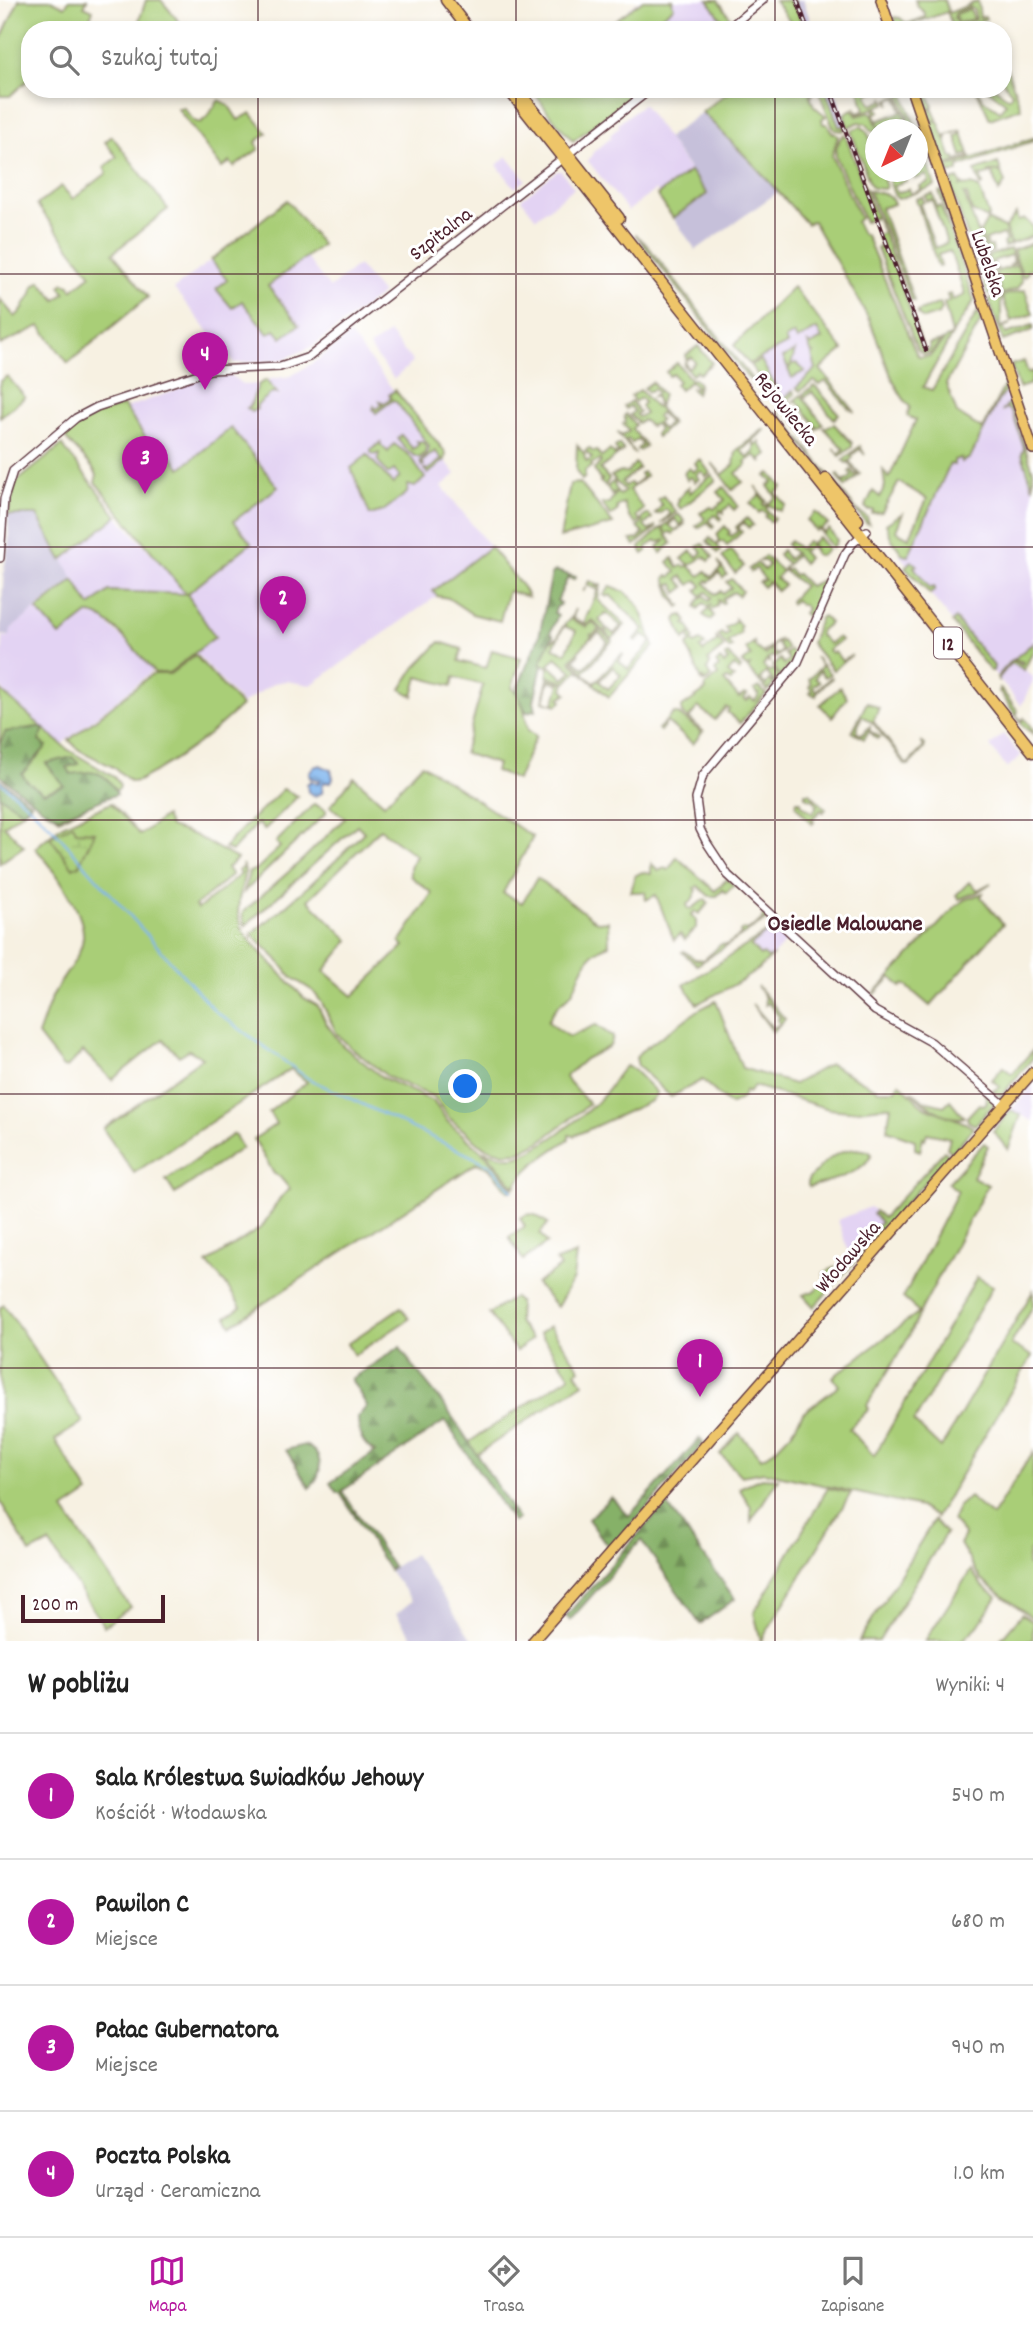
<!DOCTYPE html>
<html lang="pl">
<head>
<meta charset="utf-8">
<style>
  :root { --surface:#fff; --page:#f2f2f2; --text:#222; --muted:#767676; --line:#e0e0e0; --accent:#b5179e }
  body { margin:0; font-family:Dekko,sans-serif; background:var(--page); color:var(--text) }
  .compass { position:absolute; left:865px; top:119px; width:63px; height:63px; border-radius:50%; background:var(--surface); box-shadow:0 4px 10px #0003; rotate:223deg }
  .scale { position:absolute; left:21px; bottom:18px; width:144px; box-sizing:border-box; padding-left:7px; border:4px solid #4a1f2b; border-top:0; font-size:19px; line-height:24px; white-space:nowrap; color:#4a1f2b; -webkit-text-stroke:5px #fff; paint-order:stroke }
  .you { position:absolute; left:466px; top:1087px; width:24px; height:24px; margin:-18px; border:5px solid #fff; border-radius:50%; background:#1a73e8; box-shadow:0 0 0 10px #1a73e833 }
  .badge { display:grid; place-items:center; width:46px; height:46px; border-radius:50%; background:var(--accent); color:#fff; font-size:23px; font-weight:700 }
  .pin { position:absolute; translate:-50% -58px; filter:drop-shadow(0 2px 4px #0008) }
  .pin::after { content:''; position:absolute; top:37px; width:24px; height:21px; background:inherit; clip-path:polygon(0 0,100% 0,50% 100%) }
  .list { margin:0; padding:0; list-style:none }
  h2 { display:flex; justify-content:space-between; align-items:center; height:91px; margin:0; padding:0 28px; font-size:30px }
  h2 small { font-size:23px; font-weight:400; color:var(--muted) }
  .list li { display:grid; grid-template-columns:46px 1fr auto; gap:21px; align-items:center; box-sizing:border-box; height:126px; padding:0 28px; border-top:2px solid var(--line) }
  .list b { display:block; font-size:26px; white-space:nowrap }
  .list p { margin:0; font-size:23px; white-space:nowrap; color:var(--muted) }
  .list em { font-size:23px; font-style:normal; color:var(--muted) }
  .icon { flex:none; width:38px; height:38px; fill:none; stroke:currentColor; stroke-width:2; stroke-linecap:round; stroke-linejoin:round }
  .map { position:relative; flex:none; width:1033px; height:1641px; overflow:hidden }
  .search { position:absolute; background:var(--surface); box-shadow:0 4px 10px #0003; left:21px; right:21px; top:21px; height:77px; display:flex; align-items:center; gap:18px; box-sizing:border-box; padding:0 24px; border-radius:28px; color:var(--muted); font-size:26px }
  .sheet { height:595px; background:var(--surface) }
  nav { display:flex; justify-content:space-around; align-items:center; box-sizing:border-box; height:98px; border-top:2px solid var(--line); background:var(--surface); font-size:19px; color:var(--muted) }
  nav a { display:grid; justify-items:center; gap:4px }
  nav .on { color:var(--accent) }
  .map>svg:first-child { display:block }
  .built { fill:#e3d3f3 }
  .industrial { fill:#c6c0da }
  .green { fill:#a9ce77; stroke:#7a7651; stroke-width:2; fill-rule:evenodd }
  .forest { fill:url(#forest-firs); stroke:#68684a; stroke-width:2 }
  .wetland { fill:url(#wetland-marsh); stroke:#7a7651; stroke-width:2 }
  .water { fill:url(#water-waves); stroke:#646a8c; stroke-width:2 }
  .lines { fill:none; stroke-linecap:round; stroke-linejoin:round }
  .stream { stroke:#7fb5ee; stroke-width:2 }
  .minor-casing { stroke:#643e46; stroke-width:10 }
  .major-casing { stroke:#643e46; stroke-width:12 }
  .highway-casing { stroke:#643e46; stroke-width:13 }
  .minor { stroke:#fff; stroke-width:7 }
  .major { stroke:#eec569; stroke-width:9 }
  .highway { stroke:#eec569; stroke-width:10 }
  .rail-casing { stroke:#4a1f2b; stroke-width:4.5 }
  .rail { stroke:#fff; stroke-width:2; stroke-dasharray:5; stroke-linecap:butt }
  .grid { fill:none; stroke:#4a1f2b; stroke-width:2; stroke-opacity:0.55 }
  .labels { text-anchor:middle; stroke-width:6; stroke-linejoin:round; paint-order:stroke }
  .shield { fill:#fff; stroke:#80626b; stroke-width:2 }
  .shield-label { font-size:19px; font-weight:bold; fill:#4a1f2b }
  .street-label { font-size:21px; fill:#4a1f2b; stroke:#fff }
  .neighbourhood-label { font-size:23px; font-weight:bold; fill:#4a1f2b; stroke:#fff }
</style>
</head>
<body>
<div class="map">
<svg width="1033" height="1641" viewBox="0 0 1033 1641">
  <defs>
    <pattern id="forest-firs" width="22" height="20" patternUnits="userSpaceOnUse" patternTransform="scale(1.75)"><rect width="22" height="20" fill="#86b168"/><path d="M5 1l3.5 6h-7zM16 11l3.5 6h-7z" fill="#708f56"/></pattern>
    <pattern id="wetland-marsh" width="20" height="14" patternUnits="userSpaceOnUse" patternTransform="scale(1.75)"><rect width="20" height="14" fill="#a9ce77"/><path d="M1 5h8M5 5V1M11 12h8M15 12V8" fill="none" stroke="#93b067"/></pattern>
    <pattern id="water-waves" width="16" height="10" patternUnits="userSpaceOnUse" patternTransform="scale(1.75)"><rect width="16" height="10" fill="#7fb5ee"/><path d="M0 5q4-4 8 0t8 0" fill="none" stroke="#6a93c1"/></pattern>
  </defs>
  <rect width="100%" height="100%" fill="#fff"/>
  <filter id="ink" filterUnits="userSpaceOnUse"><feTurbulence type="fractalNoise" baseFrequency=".0143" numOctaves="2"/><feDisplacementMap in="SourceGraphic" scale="14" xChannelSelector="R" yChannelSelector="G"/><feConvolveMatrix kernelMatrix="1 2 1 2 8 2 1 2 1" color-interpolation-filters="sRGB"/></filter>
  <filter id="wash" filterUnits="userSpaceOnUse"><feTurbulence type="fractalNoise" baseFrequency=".00686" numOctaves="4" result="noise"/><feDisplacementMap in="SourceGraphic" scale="28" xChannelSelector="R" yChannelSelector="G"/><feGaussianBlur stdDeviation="1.57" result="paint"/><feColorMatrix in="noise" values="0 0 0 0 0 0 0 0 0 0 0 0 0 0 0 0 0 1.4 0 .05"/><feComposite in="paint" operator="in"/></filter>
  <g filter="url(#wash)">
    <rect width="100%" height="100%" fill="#f7f1e2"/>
    <g class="built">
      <polygon points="640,0 715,0 728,19 714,30 602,30"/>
      <polygon points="643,104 690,171 659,194 655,190 628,211 588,161 594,151 611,138 610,135 620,126 618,124"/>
      <polygon points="507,156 526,180 515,188 497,165"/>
      <polygon points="557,171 561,171 574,188 536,218 521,199"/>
      <polygon points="306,257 330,288 358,265 382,294 313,346 282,360 234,363 174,289 211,260 227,280 232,308 242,301 268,334 290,316 268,286"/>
      <polygon points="792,287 842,351 779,402 734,345"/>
      <polygon points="389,333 413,362 394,379 369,347"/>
      <polygon points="350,335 428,434 426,436 456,474 442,486 490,547 434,591 437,596 311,685 286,681 274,683 242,704 195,652 215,637 109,591 90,605 62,560 117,516 167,571 101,490 117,411 174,391 193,381 213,377 232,376 242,384 248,385 259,384 271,379 291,376 319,359"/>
      <polygon points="1004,386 1033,471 1033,651 1024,669 1033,677 1033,681 1021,706 921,583 905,567 907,564 900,556 953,445 968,457"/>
      <polygon points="33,607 60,636 88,615 100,617 155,669 62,744 4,692 0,685 3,636 8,637 10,626"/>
      <polygon points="1003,734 1021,756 1007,768 990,746"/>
      <polygon points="777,925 790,937 767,962 751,944"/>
      <polygon points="1033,1085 1033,1121 1011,1110"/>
      <polygon points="870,1207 875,1211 873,1214 881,1222 850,1256 838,1220"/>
    </g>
    <g class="industrial">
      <polygon points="794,0 803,0 814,30 804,30"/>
      <polygon points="825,89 835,89 847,124 839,127"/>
      <polygon points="702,112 778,192 696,250 673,218 707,194 667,138"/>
      <polygon points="8,515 37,515 74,579 11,629 10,636 0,635 4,570 9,541"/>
      <polygon points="414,1554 473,1641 415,1641 396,1614 412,1601 389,1570"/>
    </g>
    <g class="green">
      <polygon points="19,0 51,0 65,7 69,0 87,0 84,6 93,10 86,30 30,30 30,78 10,96 0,96 0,41"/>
      <polygon points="146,0 161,0 186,30 136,30"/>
      <polygon points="643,0 673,0 672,3 674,7 663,16 674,30 602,30"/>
      <polygon points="708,0 718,0 730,17 727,22 720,23 723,21"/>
      <polygon points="794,0 804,30 796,30 775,1"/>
      <path d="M 915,0 L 944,0 L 949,13 L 978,1 L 980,18 L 985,16 L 986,19 L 976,23 L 977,30 L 954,30 L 947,12 L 915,23 L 911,30 L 898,30 L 894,17 L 900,18 L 907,24 L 925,17 L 925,13 L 918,7 ZM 970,7 L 974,10 L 976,19 L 960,25 L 957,24 L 954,17 L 956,13 Z"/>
      <polygon points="970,9 974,19 957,23 956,14"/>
      <polygon points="1007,69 1021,108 990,119 976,89 984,100 1000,111 1006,103 987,89 996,89 1009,98 1012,93 1003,82 1003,70"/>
      <polygon points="532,89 642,89 573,141 550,115"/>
      <path d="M 732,89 L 815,89 L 812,96 L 811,93 L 809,94 L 814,106 L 826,116 L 822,119 L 823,124 L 827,124 L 832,132 L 838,136 L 832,156 L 860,218 L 856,222 L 862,234 L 866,235 L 915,351 L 919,357 L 930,356 L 946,338 L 952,335 L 923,387 L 932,390 L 978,311 L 981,321 L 946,384 L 957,413 L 982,429 L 1004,386 L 1006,391 L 998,401 L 970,458 L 962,462 L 961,458 L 954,460 L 954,465 L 950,464 L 908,556 L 903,555 L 891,538 L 886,524 L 903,513 L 896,531 L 909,538 L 927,499 L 899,482 L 882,512 L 872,513 L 873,510 L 868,510 L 865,507 L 873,491 L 880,497 L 885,486 L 883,470 L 889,478 L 916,420 L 907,416 L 910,407 C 889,383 883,349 869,320 C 852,286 831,254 813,221 L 807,224 L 754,165 L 702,112 Z"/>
      <polygon points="818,89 825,89 839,127 843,126 844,130 841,131 835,130 832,125"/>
      <polygon points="859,89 881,89 867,94 872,105 884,100 884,97 886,103 857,115 855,107 858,113 865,110"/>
      <polygon points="918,89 923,89 926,96 929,96 933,106 928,110 933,109 938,122 928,119"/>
      <polygon points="904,94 916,129 871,131 867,124 859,122 845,129 844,125 847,124 844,114 852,109 857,116 871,112 879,129 907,121 908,117 900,95"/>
      <polygon points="898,96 906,119 879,128 874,109 877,108 880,111 874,114 877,121 902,112 897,97 890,99 890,105 888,100"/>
      <polygon points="219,100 229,106 238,120 251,113 267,133 256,142 259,149 234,167 230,162 222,168 178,109 183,107 194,121 200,123 207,117"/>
      <polygon points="929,120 939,123 952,158 955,157 956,161 969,157 968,154 962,156 956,136 961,134 960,131 947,135 947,140 945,136 961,130 970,157 944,166"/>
      <path d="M 861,126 C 874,136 876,156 876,172 L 881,172 L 886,187 L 884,189 L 873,188 L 870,184 L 851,131 Z"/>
      <path d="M 845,134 L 870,202 L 884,233 L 924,351 L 930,349 L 929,344 L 941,341 L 931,353 L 923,354 L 917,349 L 877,248 L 882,246 L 877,236 L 883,232 L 876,217 L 865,222 L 836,157 C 835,149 838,138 845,134 Z"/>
      <polygon points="918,134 926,159 919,162 921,167 928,165 935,186 898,199 894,195 886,172 903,172 906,181 894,185 897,193 909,189 911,194 921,190 920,186 929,182 927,175 915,179 913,172 918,172"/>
      <polygon points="112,136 168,209 113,253 148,297 68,363 40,326 0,345 0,299 15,317 24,308 23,306 32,294 33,287 40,281 56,300 65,293 60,286 64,283 70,285 72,290 91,275 37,205 61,186 73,199 107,173 104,167 117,157 105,142"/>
      <polygon points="1033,138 1033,141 958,167 958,171 950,173 944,168"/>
      <polygon points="998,163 1001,171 988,172 1001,172 1005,183 999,192 992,173 982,176 980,175 983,185 981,186 975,171"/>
      <polygon points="690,171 707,194 673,218 657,195"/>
      <polygon points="958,179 963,185 959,186 972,185 979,188 989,216 987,219 972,211 967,195 964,194 986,255 975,258 951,187 953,186 951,181"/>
      <path d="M 868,190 C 879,195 889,190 894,204 L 881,208 L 914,301 L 911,301 L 886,231 Z"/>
      <polygon points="942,191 981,305 980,307 939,192"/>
      <polygon points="933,194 937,207 941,206 974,301 952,334 944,303 949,301 947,295 951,294 953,300 965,295 950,251 938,255 941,266 938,267 916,199 922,197 924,202 920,204 935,248 947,243 932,200 927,201 925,196"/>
      <polygon points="287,200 322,245 268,286 299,325 282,338 275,330 268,334 242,301 232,308 216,289 227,280 211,260"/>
      <polygon points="1016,214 1018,221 1025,219 1033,227 1033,236 1011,244 1005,228"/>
      <polygon points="987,220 1004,228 1010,245 1004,247 1003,243 1006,241 1003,234 986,240 988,247 992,246 993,251 987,253 980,232"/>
      <polygon points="635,234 647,245 756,384 747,377"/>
      <polygon points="1033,243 1033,268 1027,271 1028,272 1025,277 1023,276 1013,250"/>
      <polygon points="1010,249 1016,263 1011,264 1013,262 1011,255 993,261 995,268 997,269 993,270 988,256"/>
      <polygon points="987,257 1000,294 988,295 976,260"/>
      <polygon points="1017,265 1022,281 1017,289 1002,294 995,272"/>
      <polygon points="793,287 843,350 820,369 855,412 848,408 826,381 820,385 814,381 800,391 796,388 816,369 812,355 815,353 812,354 808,343 811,345 822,339 817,329 797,340 794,334 785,339 787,344 749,364 734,345"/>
      <polygon points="1025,290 1033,314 1011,321 1002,296"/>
      <polygon points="1001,296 1001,325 998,326 989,300"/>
      <polygon points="940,303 942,309 939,314 924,319 919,316 917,312"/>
      <polygon points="1010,324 1003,327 1006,334 1033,325 1033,330 1003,341 999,328"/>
      <polygon points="698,346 712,363 699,374 697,371 692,375 684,365 685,362 688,368 695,362 691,357 687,360 685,356"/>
      <polygon points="795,351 791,365 796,363 805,371 792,378 788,370 791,365 788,368 783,358"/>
      <polygon points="761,360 779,393 777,397 775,397 750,365"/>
      <polygon points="1024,361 1028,373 1033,371 1031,384 1019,388 1011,365"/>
      <polygon points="677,363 691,380 694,378 699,384 696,394 691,388 697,387 690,381 680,390 675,384 678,381 673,374 669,376 666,372"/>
      <polygon points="7,376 25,397 0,417 0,381"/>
      <polygon points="266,380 277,393 273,392 256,406 257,409 251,412 247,408 250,406 258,385"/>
      <polygon points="652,382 663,395 658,407 672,424 665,430 664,428 669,423 660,413 657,416 660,420 657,423 664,431 657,437 655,434 659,429 655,424 650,426 643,420 638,423 630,415 634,411 630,406 626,409 624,406 631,401 639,412 636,414 638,417 645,414 641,406 644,402 640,398 635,402 631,396 640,390 656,408 658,407 656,397 652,397 657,393 654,389 648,392 644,388"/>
      <polygon points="815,386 839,414 834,419 812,392 805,397 803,394"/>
      <polygon points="395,390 446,453 445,460 428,474 425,469 428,470 442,459 435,451 422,462 424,465 422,466 420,462 428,453 429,446 397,403 393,400 376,413 373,409 374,406 376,409 382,405 380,401 385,403 391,398 389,395"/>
      <polygon points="793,391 795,394 783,404 813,440 811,441 779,402"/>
      <polygon points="801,395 823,424 813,433 817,427 796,400 790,404"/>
      <polygon points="1010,402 1033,471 1033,488 1022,454 1024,448 1012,412 1007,408 1002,411"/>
      <path d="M 123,405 L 151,445 L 158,439 L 181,468 L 231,428 L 278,487 L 234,521 L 251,543 L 187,594 L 215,637 L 169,673 L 155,673 C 142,658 108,613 88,614 L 60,636 L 37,610 L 74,580 L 90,606 L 109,591 L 186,594 L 95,482 L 97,475 C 89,459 74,451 64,436 C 79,412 102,415 123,405 Z"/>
      <polygon points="779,413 856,509 867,517 869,524 866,523 778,414"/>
      <polygon points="626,414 635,425 632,429 646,446 639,451 637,449 642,445 638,439 632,443 628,438 626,440 635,454 617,432 622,436 629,431 623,424 626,422 624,416"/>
      <polygon points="834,424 852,443 852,447 840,456 834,448 839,454 844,449 824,428"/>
      <polygon points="764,429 765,430 741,451 748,457 754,452 754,442 756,445 760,441 760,445 768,454 761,459 762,463 755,455 745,462 747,465 736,473 743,482 732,490 712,463 722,475 734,465 736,451"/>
      <path d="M 401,435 L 413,449 L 419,444 L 417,441 L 423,442 L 426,447 L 425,453 L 420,458 C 414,457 399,444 398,438 Z"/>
      <polygon points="381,442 380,444 388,452 394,444 409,455 425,478 415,487 408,485 407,493 383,511 370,515 351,468 367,455 393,484 400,477 394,470 388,474 378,461 379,453 374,455 371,453 371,450"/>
      <polygon points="619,444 624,450 600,469 609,479 605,486 600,482 603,479 600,480 594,470 601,462 600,460 591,464 592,466 585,471 585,477 582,480 576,471 577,445 585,455 584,457 587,462 592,458 585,451 589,448 593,452 596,450 602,457 610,450 615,455 618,452 615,447"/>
      <polygon points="62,445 117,516 62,560 37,515 8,515 15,483"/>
      <polygon points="860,446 865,455 860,449 852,455 853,458 849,461 860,474 845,487 836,475 838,474 844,482 852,476 849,472 851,470 855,475 858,474 848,462 846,463 843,460"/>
      <polygon points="700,459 710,473 706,476 702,471 696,475 699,479 695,482 691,477 687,480 684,473 689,468 693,472 698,468 695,463"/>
      <polygon points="635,463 639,468 622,482 625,486 630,483 633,486 642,478 640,474 643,472 646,476 629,490 644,509 636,516 640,521 636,524 629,517 624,503 617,507 618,510 611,516 602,504 609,503 617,492 620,495 625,491 616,482 614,484 617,491 612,495 607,487 615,480 611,476 621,472 627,473"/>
      <polygon points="770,473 782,487 776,493 786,505 780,511 769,505 766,509 774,518 771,522 765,517 767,514 762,511 759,513 750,503 760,495 765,502 763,504 764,506 769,504 755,486 769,504 776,497 768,486 773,482 766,476"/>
      <polygon points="712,475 716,480 681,509 677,504 679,501 678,499 689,487 690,493"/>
      <polygon points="580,483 613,524 560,538 570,484"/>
      <polygon points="724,487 738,506 734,510 730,505 724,510 724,513 720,510 719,515 722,518 720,520 715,515 709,519 714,526 713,528 708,522 698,528 696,526 705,519 700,513 711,507 714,509 725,500 718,492"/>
      <polygon points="663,496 676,512 661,524 670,514 666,509 659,514 655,514 662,505 658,500"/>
      <polygon points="816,512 828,524 821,529 824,533 829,529 837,540 832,548 818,528 816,531 807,520"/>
      <polygon points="648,514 652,518 644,526 649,531 655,526 656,528 635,545 631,540 638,539 644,533 637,527 643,522 641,519"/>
      <polygon points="678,514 685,521 680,525 675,519 669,525 676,531 684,523 685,524 673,534 670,532 666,535 672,543 661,553 658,547 666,540 659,542 656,541 647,547 647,551 643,554 640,549 641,546 661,528 666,533 663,527"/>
      <polygon points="747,518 753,525 749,528 744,523 739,526 739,529 742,532 727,546 723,541 717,545 721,551 718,553 707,541 710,538 716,544 720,541 717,534 725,526 730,532 728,534 732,536 738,531 736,527"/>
      <polygon points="818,537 828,549 820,556 815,554 814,549 810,547 802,551 808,558 803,563 796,555 784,568 787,571 789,569 794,575 797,574 809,586 830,577 812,621 803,613 807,609 802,604 800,605 796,600 791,604 790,601 804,586 783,570 788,564 778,555 782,550 788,559 795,553 786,545 790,541 800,549 807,541 814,548 812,543"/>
      <polygon points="703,544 713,557 709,561 704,556 689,566 700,576 706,571 711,577 722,568 718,561 727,575 723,578 719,573 709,582 707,580 705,583 715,594 721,591 723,594 731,588 727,582 732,579 742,591 738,596 734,592 722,599 724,602 722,604 718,600 717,606 710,610 714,616 710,620 703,615 712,604 708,607 704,603 698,609 696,607 699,600 704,595 709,601 712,598 707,592 701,596 697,590 702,586 697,580 690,585 682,576 678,579 685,587 677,593 674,584 669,584 679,606 682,605 679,607 671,596 665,578 668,575 670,577 676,572 668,562 673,558 678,568 683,565 685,567 689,564 682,559 691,551 697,557 702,552 697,547"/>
      <polygon points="490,547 523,587 528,597 508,591 500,621 472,614 448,598 437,596 433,591"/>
      <polygon points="729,551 732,551 744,566 735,573 722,557"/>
      <polygon points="765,556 782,571 776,578 784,585 777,591 769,582 763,587 759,582 765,580 756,568 751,572 749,569 757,563 764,570 769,565 765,561 759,561"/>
      <polygon points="911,561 917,565 914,567 930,588 934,587 934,591 930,594 905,567"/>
      <polygon points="589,581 601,585 601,587 594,585 600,588 598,600 625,625 612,639 605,632 608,629 614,634 621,626 606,613 599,620 606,628 603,631 592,620 587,625 571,618 575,609 573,619 584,623 598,590 587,585 583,592"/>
      <path d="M 611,586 C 644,597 643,618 654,646 L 609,697 L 578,670 L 566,683 L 547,676 L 549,667 L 540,664 L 553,636 L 553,640 L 558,638 L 553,648 L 566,653 L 576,631 L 564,626 L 558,637 L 563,626 L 570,619 L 587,627 L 592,622 L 599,629 L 593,635 L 590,634 L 592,636 L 570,661 L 594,683 L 602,675 L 603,677 L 599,681 L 608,689 L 621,675 L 613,667 L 604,676 L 602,674 L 622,654 L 623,655 L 619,661 L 628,669 L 652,642 L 643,634 L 636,641 L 634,640 L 644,629 L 610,595 L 607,597 L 604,595 ZM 556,657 L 572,671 L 564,679 L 549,665 Z"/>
      <polygon points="683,615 687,622 685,624 688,625 692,632 684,640 676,620 678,616"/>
      <polygon points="823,616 830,623 821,630 819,637 820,635 829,644 838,637 841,640 828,650 831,653 835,652 842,661 852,655 833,670 811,643 820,618"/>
      <polygon points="735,619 741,626 739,628 741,633 728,642 732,647 729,649 718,635 721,633 725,636 729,633 725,628 735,622"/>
      <polygon points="955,619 994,666 993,671 990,671 952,622"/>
      <polygon points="600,630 612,641 584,672 572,660 579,653 575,660 584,668 608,642 599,633 591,639"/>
      <polygon points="692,633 694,639 692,641 695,644 700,641 705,645 700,648 703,652 717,641 716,637 724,647 708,660 710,664 707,670 711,677 705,682 702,677 703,683 687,646 691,642 689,637"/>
      <polygon points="780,639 764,653 766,655 772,648 774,654 779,654 782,650 777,644 782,641 787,648 775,658 772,656 768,659 770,663 767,660 763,666 768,671 774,670 779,678 775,683 766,672 760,679 766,685 769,680 774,684 768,691 748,669 750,666 746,667 742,663 751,656 746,649 754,642 755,647 763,653"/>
      <path d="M 440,642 L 462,649 L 459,661 L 486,668 L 492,650 L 521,658 L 512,688 C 526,698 524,716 528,730 L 536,736 L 517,780 L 495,771 L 497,764 L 464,753 L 483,685 L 454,677 L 452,686 L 418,677 L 413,696 L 401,689 L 414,669 Z"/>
      <polygon points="1033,643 1033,651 1024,670 1011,663 999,678 999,682 997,677 1012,660 1022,665 1023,662 1014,659"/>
      <polygon points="790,650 796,658 780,676 773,666 780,659 784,664 789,660 785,654"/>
      <polygon points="728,654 741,668 739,671 734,666 728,673 734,678 731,681 727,679 724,681 739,698 744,694 747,695 744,699 747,701 750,698 755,701 759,695 754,690 759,687 766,694 740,723 727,712 729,709 726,707 715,720 698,707 689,718 704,732 682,713 681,708 706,690 705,686 718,675 715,671 719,667 716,663 720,660 724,664 728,660 725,656"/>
      <path d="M 195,655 L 241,706 C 205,739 181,758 138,781 L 131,782 L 115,768 L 79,750 L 69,740 L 152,674 L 170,674 Z"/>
      <polygon points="815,657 830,674 825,677 820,671 815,678 819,682 813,687 816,691 831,677 832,678 817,692 816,696 810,693 812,691 809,687 811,684 809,679 822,666"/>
      <path d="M 548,678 L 565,683 L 563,689 L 567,693 L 560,698 L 562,701 L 558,705 L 543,701 ZM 549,681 L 560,684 L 554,704 L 544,701 Z"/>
      <polygon points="840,687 847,698 832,717 820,705"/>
      <polygon points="1000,688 1018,711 1016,715 1022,721 1024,718 1033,730 1033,734 1024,727 999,691"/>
      <polygon points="0,690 67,749 114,777 120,785 119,789 60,819 0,775"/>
      <polygon points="867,702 879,708 873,721 907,765 924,747 921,742 925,745 924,749 909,765 905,765 873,723 862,716 856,732 862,735 870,726 870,731 880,737 877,739 869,731 864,739 852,732"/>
      <polygon points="674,713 680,715 702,733 693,744 667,722 660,731 658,729"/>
      <path d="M 422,764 L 533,837 L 503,893 L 522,903 L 537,878 L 597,922 L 608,921 L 609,945 C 583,954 584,970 573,991 C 568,999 562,1001 557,1007 C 553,1011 550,1017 548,1022 L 569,1037 L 596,1025 L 613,1037 L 610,1046 L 585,1059 L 565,1077 L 589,1104 L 540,1142 L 520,1152 L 504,1153 L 484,1147 L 449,1118 L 434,1097 L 388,1077 L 350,1047 L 337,1034 L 322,1003 L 313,991 L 291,977 L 276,958 L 251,934 C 291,903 329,869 364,832 L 357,825 L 245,926 L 242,913 L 302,860 L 345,818 L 330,806 L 354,777 L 384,804 ZM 380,829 L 416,856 L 410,867 L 410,876 L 432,893 L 400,942 L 404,946 L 353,996 L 324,971 L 349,940 L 308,900 Z"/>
      <polygon points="0,784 30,806 4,826 24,846 0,863"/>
      <path d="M 283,789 L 298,796 L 264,830 L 258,823 L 232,851 L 224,848 C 243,826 263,809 283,789 Z"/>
      <polygon points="805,793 810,793 826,809 823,812 821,810 812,819 814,822 812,824 796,806 797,801 801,801 801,804 813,813 817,805 814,800 805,797"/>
      <path d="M 111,803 L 140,835 L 165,816 L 170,827 L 194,835 L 237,859 L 227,868 L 232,875 L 195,906 L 198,909 L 241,874 L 238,871 L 243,867 L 242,864 L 245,871 L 239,900 L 238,914 L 242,930 L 253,944 L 304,998 L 318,1006 L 326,1023 L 342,1045 L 383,1078 L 433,1101 L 448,1122 L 486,1155 L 513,1188 L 512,1191 L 508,1191 L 489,1168 L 477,1163 L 231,1325 L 226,1317 L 241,1307 L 225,1283 L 207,1263 L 262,1227 L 280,1198 L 290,1189 L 279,1176 L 274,1174 L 254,1139 L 276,1124 L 269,1112 L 307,1082 L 291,1069 L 134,1173 L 103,1129 L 202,1058 L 189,1050 L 179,1056 L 163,1039 L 112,1080 L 83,1051 L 67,1068 L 63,1067 L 38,1035 C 43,1022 47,1008 53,995 C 62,976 81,959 83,937 C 85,912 52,865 35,848 L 62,825 Z"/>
      <polygon points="314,804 326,810 326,813 244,892 249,872 257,869 280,847 276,842"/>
      <polygon points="677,857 715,891 727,879 734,885 726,893 723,890 717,896 709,896 698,886 695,888 697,890 691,902 687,904 688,908 691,909 705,899 709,903 699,914 695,911 691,915 696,920 696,928 685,940 680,934 674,940 656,895 646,900 645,892 631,892 635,876 642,872 651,874 651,863 658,871 665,868 668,870"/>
      <polygon points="969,882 978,890 991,883 977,892 959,899 956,895"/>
      <polygon points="983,893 981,897 1003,924 930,1006 904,984 901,987 891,977 872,997 872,1001 876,1005 869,1002 870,998 955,907 964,900"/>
      <polygon points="765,914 777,925 769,918 697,965 682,952 684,951 695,959 704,960 721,944 726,945 741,935 740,932 744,929 746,931 763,920 762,917"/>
      <path d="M 766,933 L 751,946 L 760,956 L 763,954 L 768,958 L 771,957 C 751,979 723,990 697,1004 L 684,985 Z"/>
      <polygon points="757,986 785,1019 773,1032 752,1004 773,1028 780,1024 777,1020 780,1018 768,1003 765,1005 764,996"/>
      <path d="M 716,1001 L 742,1068 L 794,1084 L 830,1064 L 878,1090 L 896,1090 L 899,1083 C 909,1090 915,1102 925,1107 C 936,1112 966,1121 973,1128 L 952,1152 L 947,1148 L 950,1138 L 927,1133 L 925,1139 L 923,1137 L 920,1151 L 915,1149 L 915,1140 L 887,1130 L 891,1106 L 849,1111 L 829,1109 L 754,1086 L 748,1093 L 745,1091 L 742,1098 L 730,1105 L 702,1080 L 671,1097 L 638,1066 L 636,1058 L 640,1052 L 700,1009 Z"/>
      <polygon points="1033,1050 1033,1058 1001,1096 992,1091 1000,1087 992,1080 1003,1067 1012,1074"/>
      <path d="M 626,1066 L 633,1069 L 657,1093 L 651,1101 L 574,1136 L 569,1135 L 569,1139 C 551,1152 525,1166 515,1187 L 485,1151 C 493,1153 503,1158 512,1157 C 534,1156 587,1113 603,1096 C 611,1087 618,1071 626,1066 Z"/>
      <path d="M 911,1091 L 924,1101 L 944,1106 L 950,1100 L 964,1117 C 949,1122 921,1103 911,1091 Z"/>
      <polygon points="985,1093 995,1103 975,1125 968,1121 967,1117 979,1104 984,1105 987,1102"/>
      <polygon points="1011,1110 1021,1115 1008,1150 993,1131"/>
      <polygon points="234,1134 242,1148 175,1194 166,1180"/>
      <polygon points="984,1143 988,1146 973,1177 988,1185 920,1312 906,1342 867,1405 869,1409 849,1429 874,1456 977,1277 993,1286 914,1422 941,1448 1033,1291 1033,1306 1011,1344 1032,1356 936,1517 920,1507 764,1472 741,1476 720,1454 739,1433 761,1458 774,1451 792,1432 803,1413 839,1386 833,1377 919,1312 903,1298 958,1191 948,1183"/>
      <path d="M 856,1149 L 868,1151 L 872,1154 C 862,1175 831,1180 810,1187 L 808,1186 L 808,1180 C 822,1164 833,1151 856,1149 Z"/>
      <polygon points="944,1151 949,1155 874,1239 869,1235 881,1222 873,1214 875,1211 883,1218"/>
      <polygon points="528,1214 535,1215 548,1223 540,1234 547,1243 523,1260 509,1237 525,1227 520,1218"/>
      <polygon points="867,1238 871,1243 814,1307 803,1295 815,1291 825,1280 824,1273 844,1263"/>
      <polygon points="576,1254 573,1279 557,1307 536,1284 560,1267 556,1261"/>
      <polygon points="514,1297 519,1303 518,1322 532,1339 516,1351 489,1314"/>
      <polygon points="4,1305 83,1422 55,1440 89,1493 64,1510 130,1607 104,1626 49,1543 30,1553 0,1501 0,1308"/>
      <polygon points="401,1307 409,1319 354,1355 347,1344"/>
      <polygon points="550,1326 580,1369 576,1372 583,1383 477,1454 469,1442 570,1376 540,1333"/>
      <polygon points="1033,1452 1033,1548 1029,1552 1027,1564 1033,1570 1033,1618 981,1580 960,1544 965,1535 952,1520 958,1507 969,1497 992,1516"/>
      <polygon points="761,1478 778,1479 751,1521 751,1507 739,1488"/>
      <polygon points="828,1488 851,1493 761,1641 754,1613"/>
      <polygon points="934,1520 946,1533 879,1641 859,1641"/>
      <polygon points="971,1570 982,1586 997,1597 978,1626 962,1641 925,1641"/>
      <polygon points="1022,1614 1033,1622 1033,1641 999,1641"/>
    </g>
    <g class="forest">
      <polygon points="556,571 576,577 573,580 568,577 557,601 561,603 559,606 557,606 554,613 558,615 550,633 553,635 540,664 544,665 542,666 534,701 536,710 526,712 516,691 539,637 552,573"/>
      <path d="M 37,727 L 44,729 L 39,741 L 47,746 L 22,774 L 27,781 L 43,793 L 64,786 L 46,763 L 72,757 L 79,764 L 67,767 L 71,774 C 95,771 105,769 117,794 L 59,817 L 46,811 L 0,776 L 0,745 L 5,732 Z"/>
      <polygon points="0,780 31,803 23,812 0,796"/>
      <path d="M 400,1347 C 413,1369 431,1387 446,1408 C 472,1444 494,1482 518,1519 L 513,1522 L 445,1421 L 342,1491 L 393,1567 L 389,1570 L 340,1493 L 337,1493 L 330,1483 L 375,1452 C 361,1444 358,1432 358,1417 L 367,1406 L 351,1379 Z"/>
      <polygon points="700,1438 704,1443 610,1549 588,1519 611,1497 629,1516"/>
      <path d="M 304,1445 C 325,1453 323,1474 310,1488 L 286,1450 Z"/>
      <polygon points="666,1503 735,1599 700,1624 641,1540 570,1620 566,1616"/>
    </g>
    <polygon class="wetland" points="73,824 76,831 95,832 79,865 73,868 50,837"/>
    <polygon class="water" points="320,765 331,770 333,778 331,782 323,783 322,793 315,796 308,792 307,784 311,781 318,784 320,780 310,778 309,773 313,767"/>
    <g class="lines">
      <polyline class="stream" points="0,782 31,808 52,828 215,1011 309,1079 490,1165 512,1191"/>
    </g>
  </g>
  <g filter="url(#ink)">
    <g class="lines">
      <g class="minor-casing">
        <g id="minor">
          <polyline points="726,30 763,0"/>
          <polyline points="867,531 853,543 845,554 798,662 703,775 696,799 700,829 707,843 728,875 875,1011 931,1042 1004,1105"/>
          <polyline points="0,558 4,499 13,471 76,418 97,407 210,370 280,367 309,357 651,89"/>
        </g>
      </g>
      <g class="major-casing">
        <g id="major">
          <polyline points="881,0 891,30"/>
          <polyline points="911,89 1033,449"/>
          <polyline points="533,1641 1033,1072"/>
        </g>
      </g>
      <g class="highway-casing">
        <g id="highway">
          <polyline points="446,0 469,30"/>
          <polyline points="508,89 1033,752"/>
          <polyline points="517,89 619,218"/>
          <polyline points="826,479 858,520"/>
        </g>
      </g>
      <use href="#minor" class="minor"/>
      <use href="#major" class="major"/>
      <use href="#highway" class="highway"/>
      <g class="rail-casing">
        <g id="rail">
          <polyline points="797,0 808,30"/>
          <polyline points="830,89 926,350"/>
        </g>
      </g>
      <use href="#rail" class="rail"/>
    </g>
  </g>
  <path class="grid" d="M 258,0 L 258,30M 516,0 L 516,30M 775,0 L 775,30M 258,89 L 258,1641M 516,89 L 516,1641M 775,89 L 775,1641M 0,274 L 1033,274M 0,547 L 1033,547M 0,820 L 1033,820M 0,1094 L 1033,1094M 0,1368 L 1033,1368"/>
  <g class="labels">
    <rect class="shield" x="934" y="627.5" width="28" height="31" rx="5"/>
    <g class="shield-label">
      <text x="948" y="650">12</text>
    </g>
    <g class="street-label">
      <text transform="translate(440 233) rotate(-38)" y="7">Szpitalna</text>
      <text transform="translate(989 263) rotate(71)" y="7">Lubelska</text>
      <text transform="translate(787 408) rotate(51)" y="7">Rejowiecka</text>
      <text transform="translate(847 1256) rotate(-49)" y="7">Włodawska</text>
    </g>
    <g class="neighbourhood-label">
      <text x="845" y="930">Osiedle Malowane</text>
    </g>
  </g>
</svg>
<svg class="compass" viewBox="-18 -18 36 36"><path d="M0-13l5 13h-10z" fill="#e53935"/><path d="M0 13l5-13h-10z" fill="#767676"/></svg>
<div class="scale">200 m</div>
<div class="you"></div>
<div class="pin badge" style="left:700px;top:1397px">1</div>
<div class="pin badge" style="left:283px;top:634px">2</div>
<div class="pin badge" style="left:145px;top:494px">3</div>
<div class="pin badge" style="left:205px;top:390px">4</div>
<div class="search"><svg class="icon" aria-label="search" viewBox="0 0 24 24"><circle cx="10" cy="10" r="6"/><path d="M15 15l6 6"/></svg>Szukaj tutaj</div>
</div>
<section class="sheet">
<h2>W pobliżu<small>Wyniki: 4</small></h2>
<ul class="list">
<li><span class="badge">1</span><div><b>Sala Królestwa Swiadków Jehowy</b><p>Kościół · Włodawska</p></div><em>540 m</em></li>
<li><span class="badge">2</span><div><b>Pawilon C</b><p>Miejsce</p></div><em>680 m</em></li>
<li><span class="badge">3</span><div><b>Pałac Gubernatora</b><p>Miejsce</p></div><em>940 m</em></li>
<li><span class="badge">4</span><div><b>Poczta Polska</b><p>Urząd · Ceramiczna</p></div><em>1.0 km</em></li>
</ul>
</section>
<nav>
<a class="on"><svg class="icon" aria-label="map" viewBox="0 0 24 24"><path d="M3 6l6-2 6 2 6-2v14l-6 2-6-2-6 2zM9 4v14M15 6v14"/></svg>Mapa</a>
<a><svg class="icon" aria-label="directions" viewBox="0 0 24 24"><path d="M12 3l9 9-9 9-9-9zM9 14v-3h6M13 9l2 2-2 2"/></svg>Trasa</a>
<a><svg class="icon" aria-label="saved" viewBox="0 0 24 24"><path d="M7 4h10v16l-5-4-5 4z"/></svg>Zapisane</a>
</nav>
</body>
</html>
